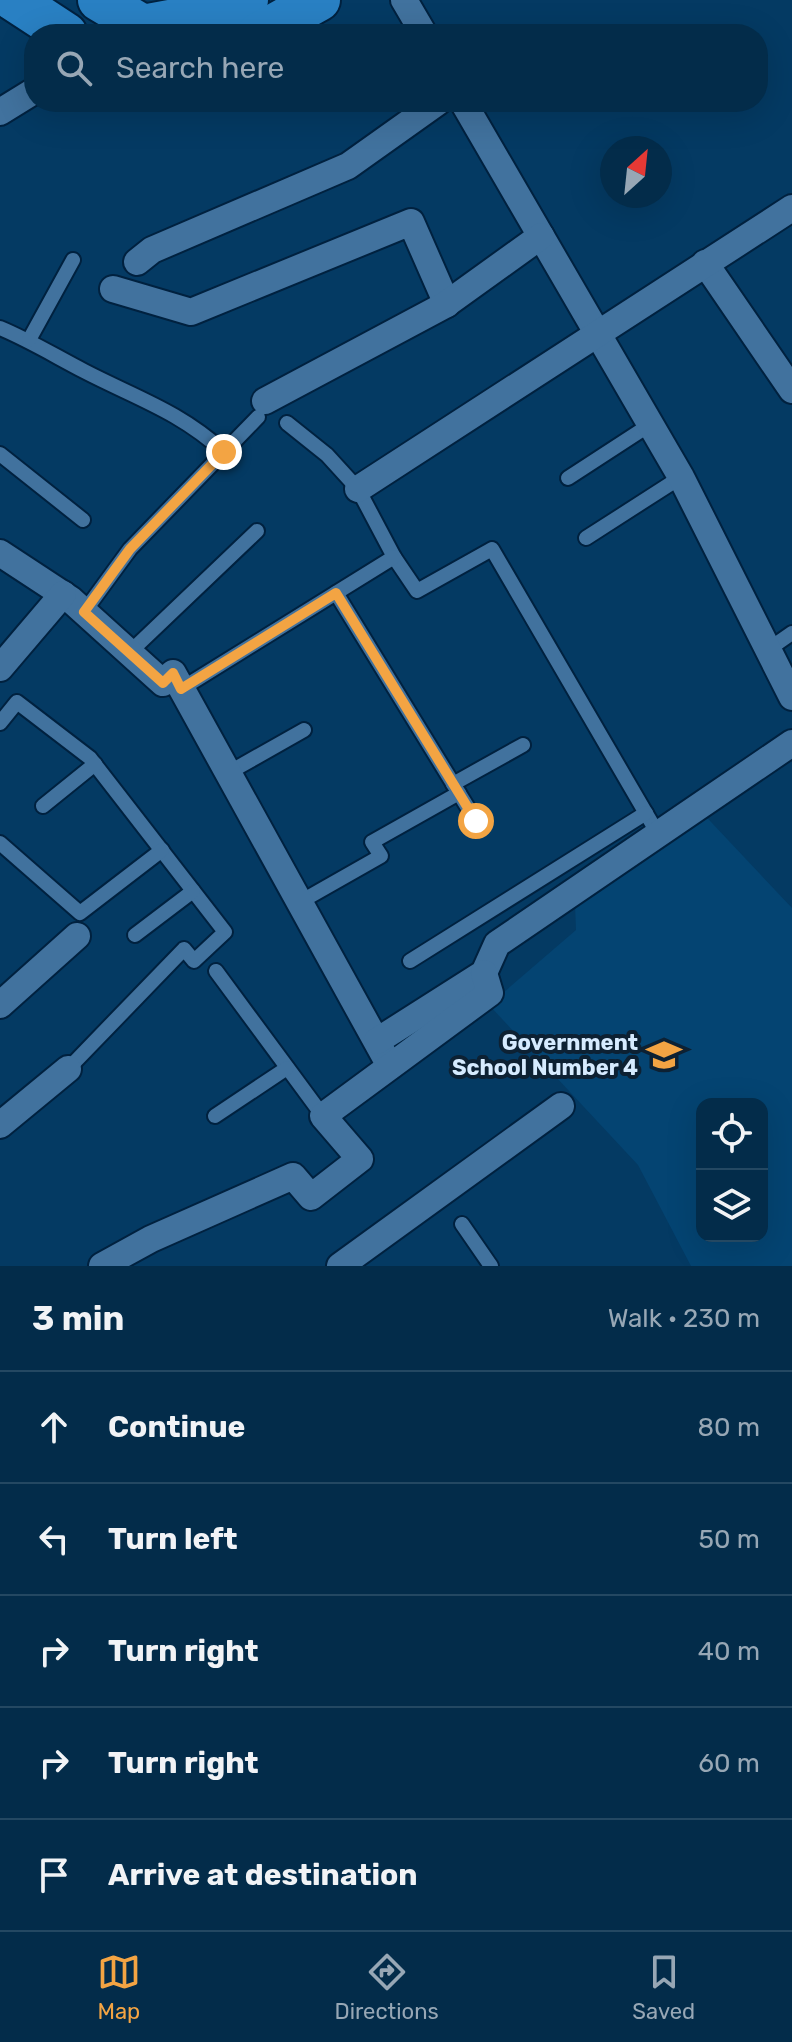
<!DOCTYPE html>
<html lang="en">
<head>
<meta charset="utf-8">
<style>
  :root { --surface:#032c4a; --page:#0d3451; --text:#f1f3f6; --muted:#97a7b5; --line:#244862; --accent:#f3a443 }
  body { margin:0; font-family:Rubik,sans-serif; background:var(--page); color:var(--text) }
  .controls { position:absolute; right:24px; bottom:24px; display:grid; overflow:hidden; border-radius:16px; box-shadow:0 8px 32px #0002 }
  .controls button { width:72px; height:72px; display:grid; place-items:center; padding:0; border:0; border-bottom:2px solid var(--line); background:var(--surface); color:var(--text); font:40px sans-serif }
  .compass { position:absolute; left:600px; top:136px; width:72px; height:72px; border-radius:50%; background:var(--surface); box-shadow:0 8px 32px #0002; rotate:27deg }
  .stop { position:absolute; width:24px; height:24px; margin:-18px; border:6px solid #f3a443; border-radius:50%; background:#fff }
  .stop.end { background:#f3a443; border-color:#fff; box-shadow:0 2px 8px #0008 }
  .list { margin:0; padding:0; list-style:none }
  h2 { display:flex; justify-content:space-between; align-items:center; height:104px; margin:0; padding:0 32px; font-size:34px }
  h2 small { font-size:26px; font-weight:400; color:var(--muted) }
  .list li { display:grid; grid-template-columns:52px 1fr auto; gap:24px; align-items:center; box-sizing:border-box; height:112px; padding:0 32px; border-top:2px solid var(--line) }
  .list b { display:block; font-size:30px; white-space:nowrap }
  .list em { font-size:26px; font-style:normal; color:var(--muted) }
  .icon { flex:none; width:44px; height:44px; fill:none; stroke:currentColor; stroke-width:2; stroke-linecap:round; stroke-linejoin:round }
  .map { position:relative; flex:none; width:792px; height:1266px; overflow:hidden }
  .search { position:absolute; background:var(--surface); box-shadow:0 8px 32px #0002; left:24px; right:24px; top:24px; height:88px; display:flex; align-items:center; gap:20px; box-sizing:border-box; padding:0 28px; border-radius:32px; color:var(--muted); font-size:30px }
  .sheet { height:664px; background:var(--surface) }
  nav { display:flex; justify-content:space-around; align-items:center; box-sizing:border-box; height:112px; border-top:2px solid var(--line); background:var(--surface); font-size:22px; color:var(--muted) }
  nav a { display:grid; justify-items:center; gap:4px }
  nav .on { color:var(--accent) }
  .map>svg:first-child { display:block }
  .built { fill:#044472; fill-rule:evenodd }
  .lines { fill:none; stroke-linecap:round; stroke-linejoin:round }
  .service-casing { stroke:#00213f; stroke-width:18 }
  .minor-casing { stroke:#00213f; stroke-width:30 }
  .primary-casing { stroke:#00213f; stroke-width:46 }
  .service { stroke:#41729e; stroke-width:14 }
  .minor { stroke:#41729e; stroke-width:26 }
  .primary { stroke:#2980c3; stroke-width:42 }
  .route { stroke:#f3a443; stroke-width:10 }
  .labels { text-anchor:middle; stroke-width:8; stroke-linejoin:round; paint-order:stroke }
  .poi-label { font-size:22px; font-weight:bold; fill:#d6ebff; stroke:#0d2133; text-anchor:end }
</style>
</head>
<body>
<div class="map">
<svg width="792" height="1266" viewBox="0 0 792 1266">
  <rect width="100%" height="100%" fill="#043a63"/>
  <path class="built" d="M 696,806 L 792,908 L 792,1266 L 691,1266 L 638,1165 L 489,1005 L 576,930 L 574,879 ZM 702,1104 L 762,1104 L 762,1236 L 702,1236 Z"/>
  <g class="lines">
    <g class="service-casing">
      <g id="service">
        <path d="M 0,328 C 29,340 55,356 84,371 C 136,398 179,411 224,452"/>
        <polyline points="29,340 73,260"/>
        <polyline points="287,423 327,455 358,489 394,557 417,591 492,549 658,834"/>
        <polyline points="0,454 83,520"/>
        <polyline points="568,478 651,424"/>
        <polyline points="586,538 681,477"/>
        <polyline points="336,593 476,821"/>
        <polyline points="84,612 130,549 258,417"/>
        <polyline points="769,649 792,633"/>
        <polyline points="129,653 257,531"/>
        <polyline points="181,689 394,557"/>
        <polyline points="0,723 17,702 90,758 225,932 194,961 184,949 68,1069"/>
        <polyline points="228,773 304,730"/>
        <polyline points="453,784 523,745"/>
        <polyline points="43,806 95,764"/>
        <polyline points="0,843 80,913 162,850"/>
        <polyline points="300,902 381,856 372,842 459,793"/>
        <polyline points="135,935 193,891"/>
        <polyline points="410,961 646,813"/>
        <polyline points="216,971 323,1116"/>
        <polyline points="215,1116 287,1068"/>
        <polyline points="462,1224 491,1266"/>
      </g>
    </g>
    <g class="minor-casing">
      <g id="minor">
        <polyline points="404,0 424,34"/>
        <polyline points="463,102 681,477 792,697"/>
        <polyline points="0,112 34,91"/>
        <polyline points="137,262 152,250 348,166 438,102"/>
        <polyline points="705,263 792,390"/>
        <polyline points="113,289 191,312 411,222 447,304"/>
        <polyline points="265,401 445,305 541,236"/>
        <polyline points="358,489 792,208"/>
        <polyline points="0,553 70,599 163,683 173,673 390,1066"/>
        <polyline points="0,668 63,594"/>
        <polyline points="0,1005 77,936"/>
        <polyline points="377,1041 484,973 497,944 792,743"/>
        <polyline points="0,1125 68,1069"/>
        <polyline points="102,1266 151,1239 293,1176 311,1197 360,1159 323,1116 490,993 484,973"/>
        <polyline points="340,1266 561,1106"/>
      </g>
    </g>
    <g class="primary-casing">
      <g id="primary">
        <polyline points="14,0 66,34"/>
        <polyline points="99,0 143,26 228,10 247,0"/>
        <polyline points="258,34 319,0"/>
      </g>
    </g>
    <use href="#service" class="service"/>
    <use href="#minor" class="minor"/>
    <use href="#primary" class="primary"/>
  </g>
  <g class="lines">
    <polyline class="route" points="224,452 130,549 84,612 163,683 173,673 181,689 336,593 476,821"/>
  </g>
  <defs>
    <g id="school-bare" transform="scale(2.76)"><path d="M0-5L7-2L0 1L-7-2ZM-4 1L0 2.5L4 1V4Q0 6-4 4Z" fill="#f3a443" stroke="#0d2133" stroke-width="2.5" paint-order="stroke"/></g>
  </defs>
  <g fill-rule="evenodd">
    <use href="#school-bare" x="664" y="1055"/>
  </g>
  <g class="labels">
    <g class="poi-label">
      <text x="638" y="1050">Government<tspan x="638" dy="25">School Number 4</tspan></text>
    </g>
  </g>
</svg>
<div class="controls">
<button><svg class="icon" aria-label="locate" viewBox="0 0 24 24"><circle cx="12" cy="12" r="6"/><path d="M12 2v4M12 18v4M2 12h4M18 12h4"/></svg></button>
<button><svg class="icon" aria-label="layers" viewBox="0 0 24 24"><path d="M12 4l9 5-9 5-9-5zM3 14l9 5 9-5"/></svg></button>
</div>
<svg class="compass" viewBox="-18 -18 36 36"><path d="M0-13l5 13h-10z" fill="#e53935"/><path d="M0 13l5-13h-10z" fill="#97a7b5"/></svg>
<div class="stop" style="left:476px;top:821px"></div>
<div class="stop end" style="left:224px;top:452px"></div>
<div class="search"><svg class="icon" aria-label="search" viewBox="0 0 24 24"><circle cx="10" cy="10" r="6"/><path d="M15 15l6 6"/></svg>Search here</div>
</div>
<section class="sheet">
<h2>3 min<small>Walk · 230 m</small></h2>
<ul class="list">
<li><svg class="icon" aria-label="ahead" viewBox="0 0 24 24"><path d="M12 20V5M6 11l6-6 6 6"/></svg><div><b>Continue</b></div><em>80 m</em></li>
<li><svg class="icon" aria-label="left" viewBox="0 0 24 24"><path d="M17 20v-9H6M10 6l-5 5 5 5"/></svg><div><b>Turn left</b></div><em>50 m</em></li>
<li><svg class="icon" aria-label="right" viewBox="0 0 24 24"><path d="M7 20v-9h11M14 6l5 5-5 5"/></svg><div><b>Turn right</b></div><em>40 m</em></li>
<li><svg class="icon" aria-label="right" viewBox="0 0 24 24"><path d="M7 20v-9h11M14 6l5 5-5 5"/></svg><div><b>Turn right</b></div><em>60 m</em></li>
<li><svg class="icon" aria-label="arrive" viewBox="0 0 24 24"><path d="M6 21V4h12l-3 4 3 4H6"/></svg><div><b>Arrive at destination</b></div></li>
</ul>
</section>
<nav>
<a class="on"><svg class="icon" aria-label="map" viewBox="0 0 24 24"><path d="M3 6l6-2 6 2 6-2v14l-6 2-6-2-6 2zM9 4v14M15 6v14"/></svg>Map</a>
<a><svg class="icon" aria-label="directions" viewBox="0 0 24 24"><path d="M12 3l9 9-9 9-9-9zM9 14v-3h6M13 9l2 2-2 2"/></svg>Directions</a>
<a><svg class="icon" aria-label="saved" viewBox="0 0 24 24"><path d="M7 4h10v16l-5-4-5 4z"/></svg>Saved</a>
</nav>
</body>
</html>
